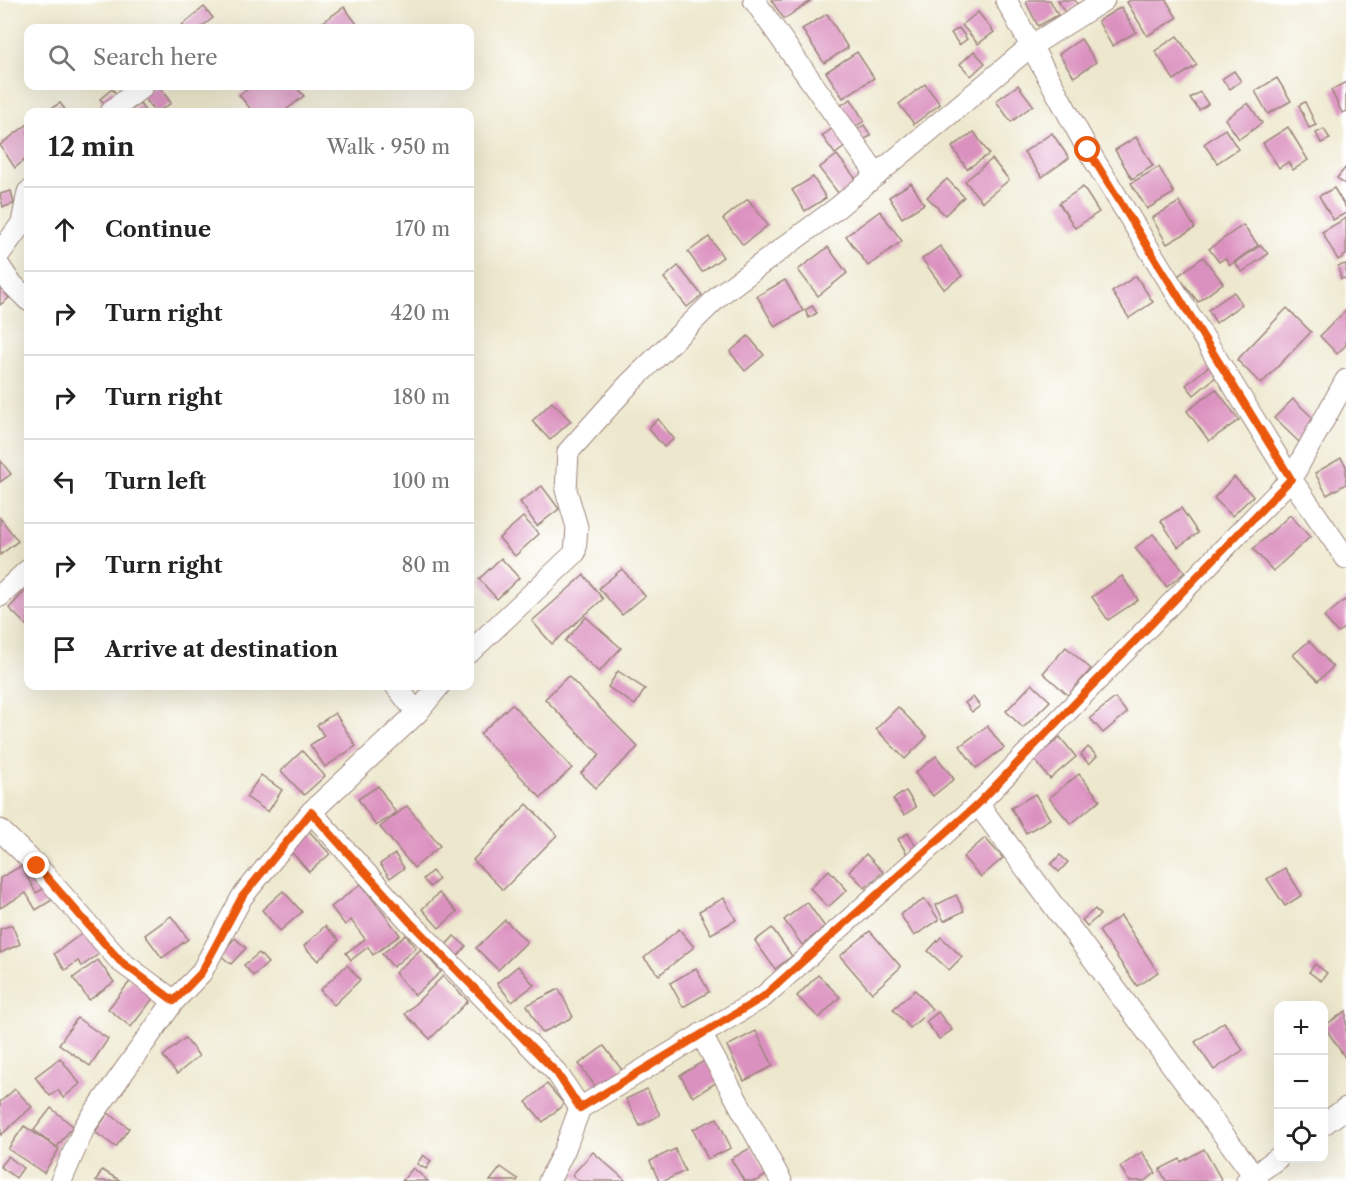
<!DOCTYPE html>
<html lang="en">
<head>
<meta charset="utf-8">
<style>
  :root { --surface:#fff; --page:#f2f2f2; --text:#222; --muted:#767676; --line:#e0e0e0 }
  body { margin:0; font-family:"Libre Caslon Text",serif; background:var(--page); color:var(--text) }
  .controls { position:absolute; right:18px; bottom:18px; display:grid; overflow:hidden; border-radius:12px; box-shadow:0 6px 24px #0002 }
  .controls button { width:54px; height:54px; display:grid; place-items:center; padding:0; border:0; border-bottom:2px solid var(--line); background:var(--surface); color:var(--text); font:30px sans-serif }
  .stop { position:absolute; width:18px; height:18px; margin:-14px; border:4px solid #ea580c; border-radius:50%; background:#fff }
  .stop.end { background:#ea580c; border-color:#fff; box-shadow:0 2px 6px #0008 }
  .list { margin:0; padding:0; list-style:none }
  h2 { display:flex; justify-content:space-between; align-items:center; height:78px; margin:0; padding:0 24px; font-size:26px }
  h2 small { font-size:20px; font-weight:400; color:var(--muted) }
  .list li { display:grid; grid-template-columns:39px 1fr auto; gap:18px; align-items:center; box-sizing:border-box; height:84px; padding:0 24px; border-top:2px solid var(--line) }
  .list b { display:block; font-size:22px; white-space:nowrap }
  .list em { font-size:20px; font-style:normal; color:var(--muted) }
  .icon { flex:none; width:33px; height:33px; fill:none; stroke:currentColor; stroke-width:2; stroke-linecap:round; stroke-linejoin:round }
  .map { position:relative; flex:none; width:1346px; height:1181px; overflow:hidden }
  .search { position:absolute; background:var(--surface); box-shadow:0 6px 24px #0002; left:24px; top:24px; width:450px; height:66px; display:flex; align-items:center; gap:15px; box-sizing:border-box; padding:0 21px; border-radius:12px; color:var(--muted); font-size:22px }
  .panel { position:absolute; background:var(--surface); box-shadow:0 6px 24px #0002; left:24px; top:108px; width:450px; height:582px; border-radius:12px }
  .map>svg:first-child { display:block }
  .building { fill:#db91bf }
  .lines { fill:none; stroke-linecap:round; stroke-linejoin:round }
  .minor-casing { stroke:#9c847c; stroke-width:23 }
  .minor { stroke:#fff; stroke-width:21 }
  .route { stroke:#ea580c; stroke-width:8 }
</style>
</head>
<body>
<div class="map">
<svg width="1346" height="1181" viewBox="0 0 1346 1181">
  <rect width="100%" height="100%" fill="#fff"/>
  <filter id="ink" filterUnits="userSpaceOnUse"><feTurbulence type="fractalNoise" baseFrequency=".0167" numOctaves="2"/><feDisplacementMap in="SourceGraphic" scale="12" xChannelSelector="R" yChannelSelector="G"/><feConvolveMatrix kernelMatrix="1 2 1 2 8 2 1 2 1" color-interpolation-filters="sRGB"/></filter>
  <filter id="wash" filterUnits="userSpaceOnUse"><feTurbulence type="fractalNoise" baseFrequency=".008" numOctaves="4" result="noise"/><feDisplacementMap in="SourceGraphic" scale="24" xChannelSelector="R" yChannelSelector="G"/><feGaussianBlur stdDeviation="1.35" result="paint"/><feColorMatrix in="noise" values="0 0 0 0 0 0 0 0 0 0 0 0 0 0 0 0 0 1.4 0 .05"/><feComposite in="paint" operator="in"/></filter>
  <g filter="url(#wash)">
    <rect width="100%" height="100%" fill="#ede8cd"/>
    <g id="blocks">
      <g class="building">
        <polygon points="771,0 812,0 784,19"/>
        <polygon points="1029,0 1050,0 1058,15 1038,26 1026,2"/>
        <polygon points="1058,0 1075,0 1078,5 1065,13"/>
        <polygon points="1131,0 1166,0 1177,18 1147,36 1127,2"/>
        <polygon points="204,7 213,18 200,28 185,28 182,25"/>
        <polygon points="344,7 360,28 315,28"/>
        <polygon points="1121,7 1136,32 1112,46 1098,21"/>
        <polygon points="978,12 994,32 978,44 962,25"/>
        <polygon points="827,14 848,48 824,63 802,29"/>
        <polygon points="959,28 967,39 959,45 951,33"/>
        <polygon points="1177,36 1197,65 1174,80 1155,51"/>
        <polygon points="1081,39 1096,62 1074,77 1059,54"/>
        <polygon points="974,51 985,63 971,76 960,64"/>
        <polygon points="857,52 874,78 843,98 826,72"/>
        <polygon points="1234,71 1241,81 1230,89 1222,79"/>
        <polygon points="1277,78 1291,101 1268,114 1255,91"/>
        <polygon points="1346,82 1346,111 1342,113 1331,90"/>
        <polygon points="925,84 940,104 914,124 899,104"/>
        <polygon points="1018,85 1033,105 1011,122 996,101"/>
        <polygon points="156,86 159,86 171,103 158,112 155,112 142,95"/>
        <polygon points="252,86 295,86 304,96 283,112 253,112 239,95"/>
        <polygon points="112,89 119,97 107,107 100,99"/>
        <polygon points="1200,92 1208,104 1199,110 1190,98"/>
        <polygon points="851,99 864,121 852,129 838,107"/>
        <polygon points="1305,102 1316,125 1309,128 1299,105"/>
        <polygon points="60,103 67,112 45,112"/>
        <polygon points="1248,103 1262,123 1239,139 1225,119"/>
        <polygon points="140,104 146,112 127,112"/>
        <polygon points="28,124 28,157 15,168 0,145"/>
        <polygon points="864,125 871,136 863,140 857,130"/>
        <polygon points="1288,127 1308,160 1293,170 1288,162 1279,168 1263,143"/>
        <polygon points="833,128 846,146 835,154 822,136"/>
        <polygon points="1225,129 1238,149 1217,163 1204,144"/>
        <polygon points="1324,129 1330,139 1321,143 1316,133"/>
        <polygon points="974,132 989,154 967,169 952,147"/>
        <polygon points="1052,133 1069,158 1042,177 1024,152"/>
        <polygon points="1136,137 1153,166 1132,179 1115,150"/>
        <polygon points="837,155 860,184 842,198 819,168"/>
        <polygon points="992,159 1009,180 982,202 965,181"/>
        <polygon points="1159,167 1174,193 1147,209 1131,183"/>
        <polygon points="1346,167 1346,185 1337,178"/>
        <polygon points="813,177 826,198 805,211 792,190"/>
        <polygon points="947,179 964,197 945,215 927,197"/>
        <polygon points="911,183 924,204 902,218 889,197"/>
        <polygon points="1083,187 1099,212 1075,228 1059,203"/>
        <polygon points="1334,188 1346,208 1346,213 1333,220 1319,196"/>
        <polygon points="11,191 14,204 3,207 0,194"/>
        <polygon points="748,199 768,225 743,245 723,219"/>
        <polygon points="1179,202 1195,228 1167,244 1152,218"/>
        <polygon points="880,211 902,241 868,266 846,236"/>
        <polygon points="1346,218 1346,255 1338,260 1322,232"/>
        <polygon points="1243,225 1258,245 1230,265 1225,258 1219,262 1209,249"/>
        <polygon points="709,237 723,257 702,272 688,252"/>
        <polygon points="1261,245 1268,254 1242,272 1235,263"/>
        <polygon points="940,246 962,276 944,289 922,259"/>
        <polygon points="828,247 847,273 818,296 798,270"/>
        <polygon points="1203,257 1223,283 1198,302 1178,276"/>
        <polygon points="1346,264 1346,278 1341,279 1338,266"/>
        <polygon points="678,266 702,295 687,307 664,278"/>
        <polygon points="1136,276 1153,302 1129,318 1112,292"/>
        <polygon points="785,280 803,311 775,327 757,296"/>
        <polygon points="0,286 9,298 0,305"/>
        <polygon points="1234,292 1242,304 1216,323 1208,310"/>
        <polygon points="812,306 817,313 809,318 805,310"/>
        <polygon points="1287,308 1311,332 1261,384 1237,360"/>
        <polygon points="1346,310 1346,345 1337,354 1320,336"/>
        <polygon points="748,336 764,355 745,371 730,352"/>
        <polygon points="1209,366 1217,376 1194,395 1186,385"/>
        <polygon points="1216,389 1239,420 1209,441 1187,411"/>
        <polygon points="1293,399 1317,422 1299,442 1274,418"/>
        <polygon points="552,402 571,421 550,440 532,421"/>
        <polygon points="658,419 674,439 664,447 648,428"/>
        <polygon points="1341,458 1346,466 1346,484 1327,495 1315,473"/>
        <polygon points="0,460 11,474 0,482"/>
        <polygon points="1234,477 1253,496 1232,516 1214,498"/>
        <polygon points="542,486 559,509 537,526 520,502"/>
        <polygon points="1181,508 1198,533 1178,547 1161,521"/>
        <polygon points="1290,515 1310,537 1273,571 1253,549"/>
        <polygon points="523,517 539,534 515,556 499,538"/>
        <polygon points="0,518 18,541 0,555"/>
        <polygon points="1153,534 1185,572 1167,587 1135,548"/>
        <polygon points="501,558 519,578 497,599 479,579"/>
        <polygon points="622,569 645,596 622,615 599,588"/>
        <polygon points="584,575 603,599 552,644 532,621"/>
        <polygon points="1122,576 1138,600 1108,620 1092,597"/>
        <polygon points="28,588 28,627 9,608"/>
        <polygon points="1346,599 1346,626 1338,633 1324,617"/>
        <polygon points="586,617 621,648 599,672 565,641"/>
        <polygon points="1309,641 1333,667 1318,681 1293,655"/>
        <polygon points="1066,647 1091,669 1068,695 1043,673"/>
        <polygon points="618,671 645,689 635,705 608,687"/>
        <polygon points="568,676 638,747 596,788 581,773 600,755 545,699"/>
        <polygon points="1032,684 1050,701 1023,728 1006,711"/>
        <polygon points="973,697 980,706 972,712 965,703"/>
        <polygon points="1115,698 1127,713 1103,733 1090,718"/>
        <polygon points="512,704 572,768 541,798 480,734"/>
        <polygon points="898,707 927,737 905,759 876,729"/>
        <polygon points="335,713 356,746 325,767 310,745 324,736 317,725"/>
        <polygon points="987,726 1004,748 976,768 960,746"/>
        <polygon points="1060,737 1076,757 1050,779 1034,759"/>
        <polygon points="1088,747 1097,756 1089,764 1081,755"/>
        <polygon points="302,751 325,776 304,795 281,771"/>
        <polygon points="936,756 954,779 933,796 915,773"/>
        <polygon points="1079,774 1100,800 1071,824 1049,798"/>
        <polygon points="261,775 282,790 268,812 246,797"/>
        <polygon points="378,786 396,813 376,826 358,799"/>
        <polygon points="906,791 916,807 904,815 893,799"/>
        <polygon points="1035,794 1050,819 1026,833 1011,808"/>
        <polygon points="527,804 557,835 503,890 473,860"/>
        <polygon points="407,806 440,846 414,868 380,827"/>
        <polygon points="308,830 330,854 309,872 288,848"/>
        <polygon points="908,833 917,848 907,854 898,839"/>
        <polygon points="985,838 1003,858 981,877 963,857"/>
        <polygon points="395,854 404,868 390,878 380,864"/>
        <polygon points="866,854 883,872 865,888 849,871"/>
        <polygon points="1060,855 1068,862 1059,872 1051,864"/>
        <polygon points="21,866 36,893 45,888 52,900 36,910 26,893 0,908 0,878"/>
        <polygon points="1285,868 1302,895 1285,906 1267,879"/>
        <polygon points="829,870 847,890 828,907 810,888"/>
        <polygon points="432,871 439,879 430,887 423,879"/>
        <polygon points="361,884 400,935 373,955 368,947 351,960 346,953 365,939 351,920 345,925 331,907"/>
        <polygon points="283,891 302,912 280,931 262,910"/>
        <polygon points="439,893 457,912 439,928 422,909"/>
        <polygon points="956,895 964,911 944,921 936,905"/>
        <polygon points="724,898 736,920 711,934 699,911"/>
        <polygon points="925,899 939,920 914,936 900,914"/>
        <polygon points="807,902 825,927 802,945 784,920"/>
        <polygon points="1095,909 1100,915 1087,926 1082,920"/>
        <polygon points="171,916 188,939 162,958 145,935"/>
        <polygon points="1121,916 1158,972 1137,986 1099,931"/>
        <polygon points="505,920 527,942 498,970 476,948"/>
        <polygon points="12,925 20,944 0,953 0,929"/>
        <polygon points="325,926 339,940 318,961 304,946"/>
        <polygon points="772,928 792,956 775,969 755,941"/>
        <polygon points="88,929 103,951 82,966 78,961 65,970 54,954"/>
        <polygon points="679,929 694,947 659,975 644,958"/>
        <polygon points="870,931 901,967 872,993 840,956"/>
        <polygon points="406,935 416,948 393,967 382,954"/>
        <polygon points="454,936 466,946 457,957 445,946"/>
        <polygon points="941,937 962,957 949,970 928,951"/>
        <polygon points="235,938 246,948 231,964 220,955"/>
        <polygon points="421,949 441,972 415,995 395,973"/>
        <polygon points="259,953 268,963 253,976 244,965"/>
        <polygon points="98,960 114,982 89,1000 73,978"/>
        <polygon points="1315,964 1327,973 1321,981 1309,972"/>
        <polygon points="347,965 360,980 334,1005 320,990"/>
        <polygon points="518,966 534,985 512,1002 497,983"/>
        <polygon points="696,968 709,992 683,1007 670,983"/>
        <polygon points="818,975 840,997 819,1018 797,996"/>
        <polygon points="443,976 468,1001 430,1039 405,1014"/>
        <polygon points="132,979 155,996 131,1027 108,1009"/>
        <polygon points="559,989 573,1017 542,1033 527,1005"/>
        <polygon points="915,990 932,1009 910,1028 893,1009"/>
        <polygon points="1346,1011 1346,1059 1324,1026"/>
        <polygon points="938,1012 952,1030 939,1039 926,1022"/>
        <polygon points="77,1018 108,1039 90,1066 59,1044"/>
        <polygon points="1224,1022 1243,1050 1214,1070 1195,1042"/>
        <polygon points="756,1031 773,1066 744,1081 727,1046"/>
        <polygon points="185,1038 199,1056 177,1074 163,1056"/>
        <polygon points="604,1046 625,1074 600,1093 579,1064"/>
        <polygon points="60,1058 80,1084 63,1098 58,1090 50,1096 35,1077"/>
        <polygon points="706,1060 719,1081 693,1097 680,1075"/>
        <polygon points="547,1084 564,1104 543,1122 526,1102"/>
        <polygon points="15,1089 32,1107 1,1135 0,1102"/>
        <polygon points="647,1089 660,1115 640,1126 626,1099"/>
        <polygon points="51,1108 73,1126 57,1147 34,1130"/>
        <polygon points="108,1113 129,1128 116,1147 95,1132"/>
        <polygon points="717,1118 731,1148 708,1159 693,1129"/>
        <polygon points="24,1126 59,1149 44,1173 8,1149"/>
        <polygon points="752,1147 768,1174 757,1181 744,1181 731,1159"/>
        <polygon points="675,1149 685,1171 664,1181 659,1181 650,1161"/>
        <polygon points="1204,1149 1222,1181 1166,1181 1160,1169 1180,1159 1181,1162"/>
        <polygon points="593,1152 626,1181 579,1181 572,1175"/>
        <polygon points="1142,1152 1156,1173 1144,1181 1129,1181 1120,1167"/>
        <polygon points="423,1155 431,1161 426,1169 417,1164"/>
        <polygon points="8,1156 23,1168 16,1178 0,1166"/>
        <polygon points="501,1167 518,1179 517,1181 490,1181"/>
        <polygon points="413,1168 428,1181 402,1181"/>
        <polygon points="102,1170 121,1181 96,1181"/>
      </g>
    </g>
  </g>
  <g filter="url(#ink)">
    <use href="#blocks" fill-opacity="0" stroke="#9c847c" stroke-width="1.5"/>
    <g class="lines">
      <g class="minor-casing">
        <g id="minor">
          <polyline points="754,0 877,175"/>
          <polyline points="1006,0 1088,150 1291,479 1346,558"/>
          <polyline points="111,112 143,86"/>
          <polyline points="0,253 22,223 28,192"/>
          <polyline points="0,267 10,282 28,300"/>
          <polyline points="0,596 28,570"/>
          <polyline points="470,652 575,553 577,527 566,490 568,452 629,384 721,294 837,208 1031,46 1104,0"/>
          <polyline points="396,686 417,713"/>
          <polyline points="978,804 1258,1181"/>
          <polyline points="311,812 410,922 557,1073 580,1108"/>
          <polyline points="0,830 37,866 120,961 174,1001"/>
          <polyline points="701,1034 781,1181"/>
          <polyline points="1324,1124 1346,1108"/>
          <polyline points="61,1181 85,1126 174,1001 201,973 242,897 311,812 417,713 439,686"/>
          <polyline points="549,1181 564,1151 580,1108 763,997 978,804 1291,479 1346,380"/>
          <polyline points="1247,1181 1278,1158"/>
        </g>
      </g>
      <use href="#minor" class="minor"/>
    </g>
  </g>
  <g class="lines" filter="url(#ink)">
    <polyline class="route" points="37,866 120,961 174,1001 201,973 242,897 311,812 410,922 557,1073 580,1108 763,997 978,804 1291,479 1088,150"/>
  </g>
</svg>
<div class="controls">
<button>+</button>
<button>−</button>
<button><svg class="icon" aria-label="locate" viewBox="0 0 24 24"><circle cx="12" cy="12" r="6"/><path d="M12 2v4M12 18v4M2 12h4M18 12h4"/></svg></button>
</div>
<div class="stop" style="left:1088px;top:150px"></div>
<div class="stop end" style="left:37px;top:866px"></div>
<div class="search"><svg class="icon" aria-label="search" viewBox="0 0 24 24"><circle cx="10" cy="10" r="6"/><path d="M15 15l6 6"/></svg>Search here</div>
<section class="panel">
<h2>12 min<small>Walk · 950 m</small></h2>
<ul class="list">
<li><svg class="icon" aria-label="ahead" viewBox="0 0 24 24"><path d="M12 20V5M6 11l6-6 6 6"/></svg><div><b>Continue</b></div><em>170 m</em></li>
<li><svg class="icon" aria-label="right" viewBox="0 0 24 24"><path d="M7 20v-9h11M14 6l5 5-5 5"/></svg><div><b>Turn right</b></div><em>420 m</em></li>
<li><svg class="icon" aria-label="right" viewBox="0 0 24 24"><path d="M7 20v-9h11M14 6l5 5-5 5"/></svg><div><b>Turn right</b></div><em>180 m</em></li>
<li><svg class="icon" aria-label="left" viewBox="0 0 24 24"><path d="M17 20v-9H6M10 6l-5 5 5 5"/></svg><div><b>Turn left</b></div><em>100 m</em></li>
<li><svg class="icon" aria-label="right" viewBox="0 0 24 24"><path d="M7 20v-9h11M14 6l5 5-5 5"/></svg><div><b>Turn right</b></div><em>80 m</em></li>
<li><svg class="icon" aria-label="arrive" viewBox="0 0 24 24"><path d="M6 21V4h12l-3 4 3 4H6"/></svg><div><b>Arrive at destination</b></div></li>
</ul>
</section>
</div>
</body>
</html>
